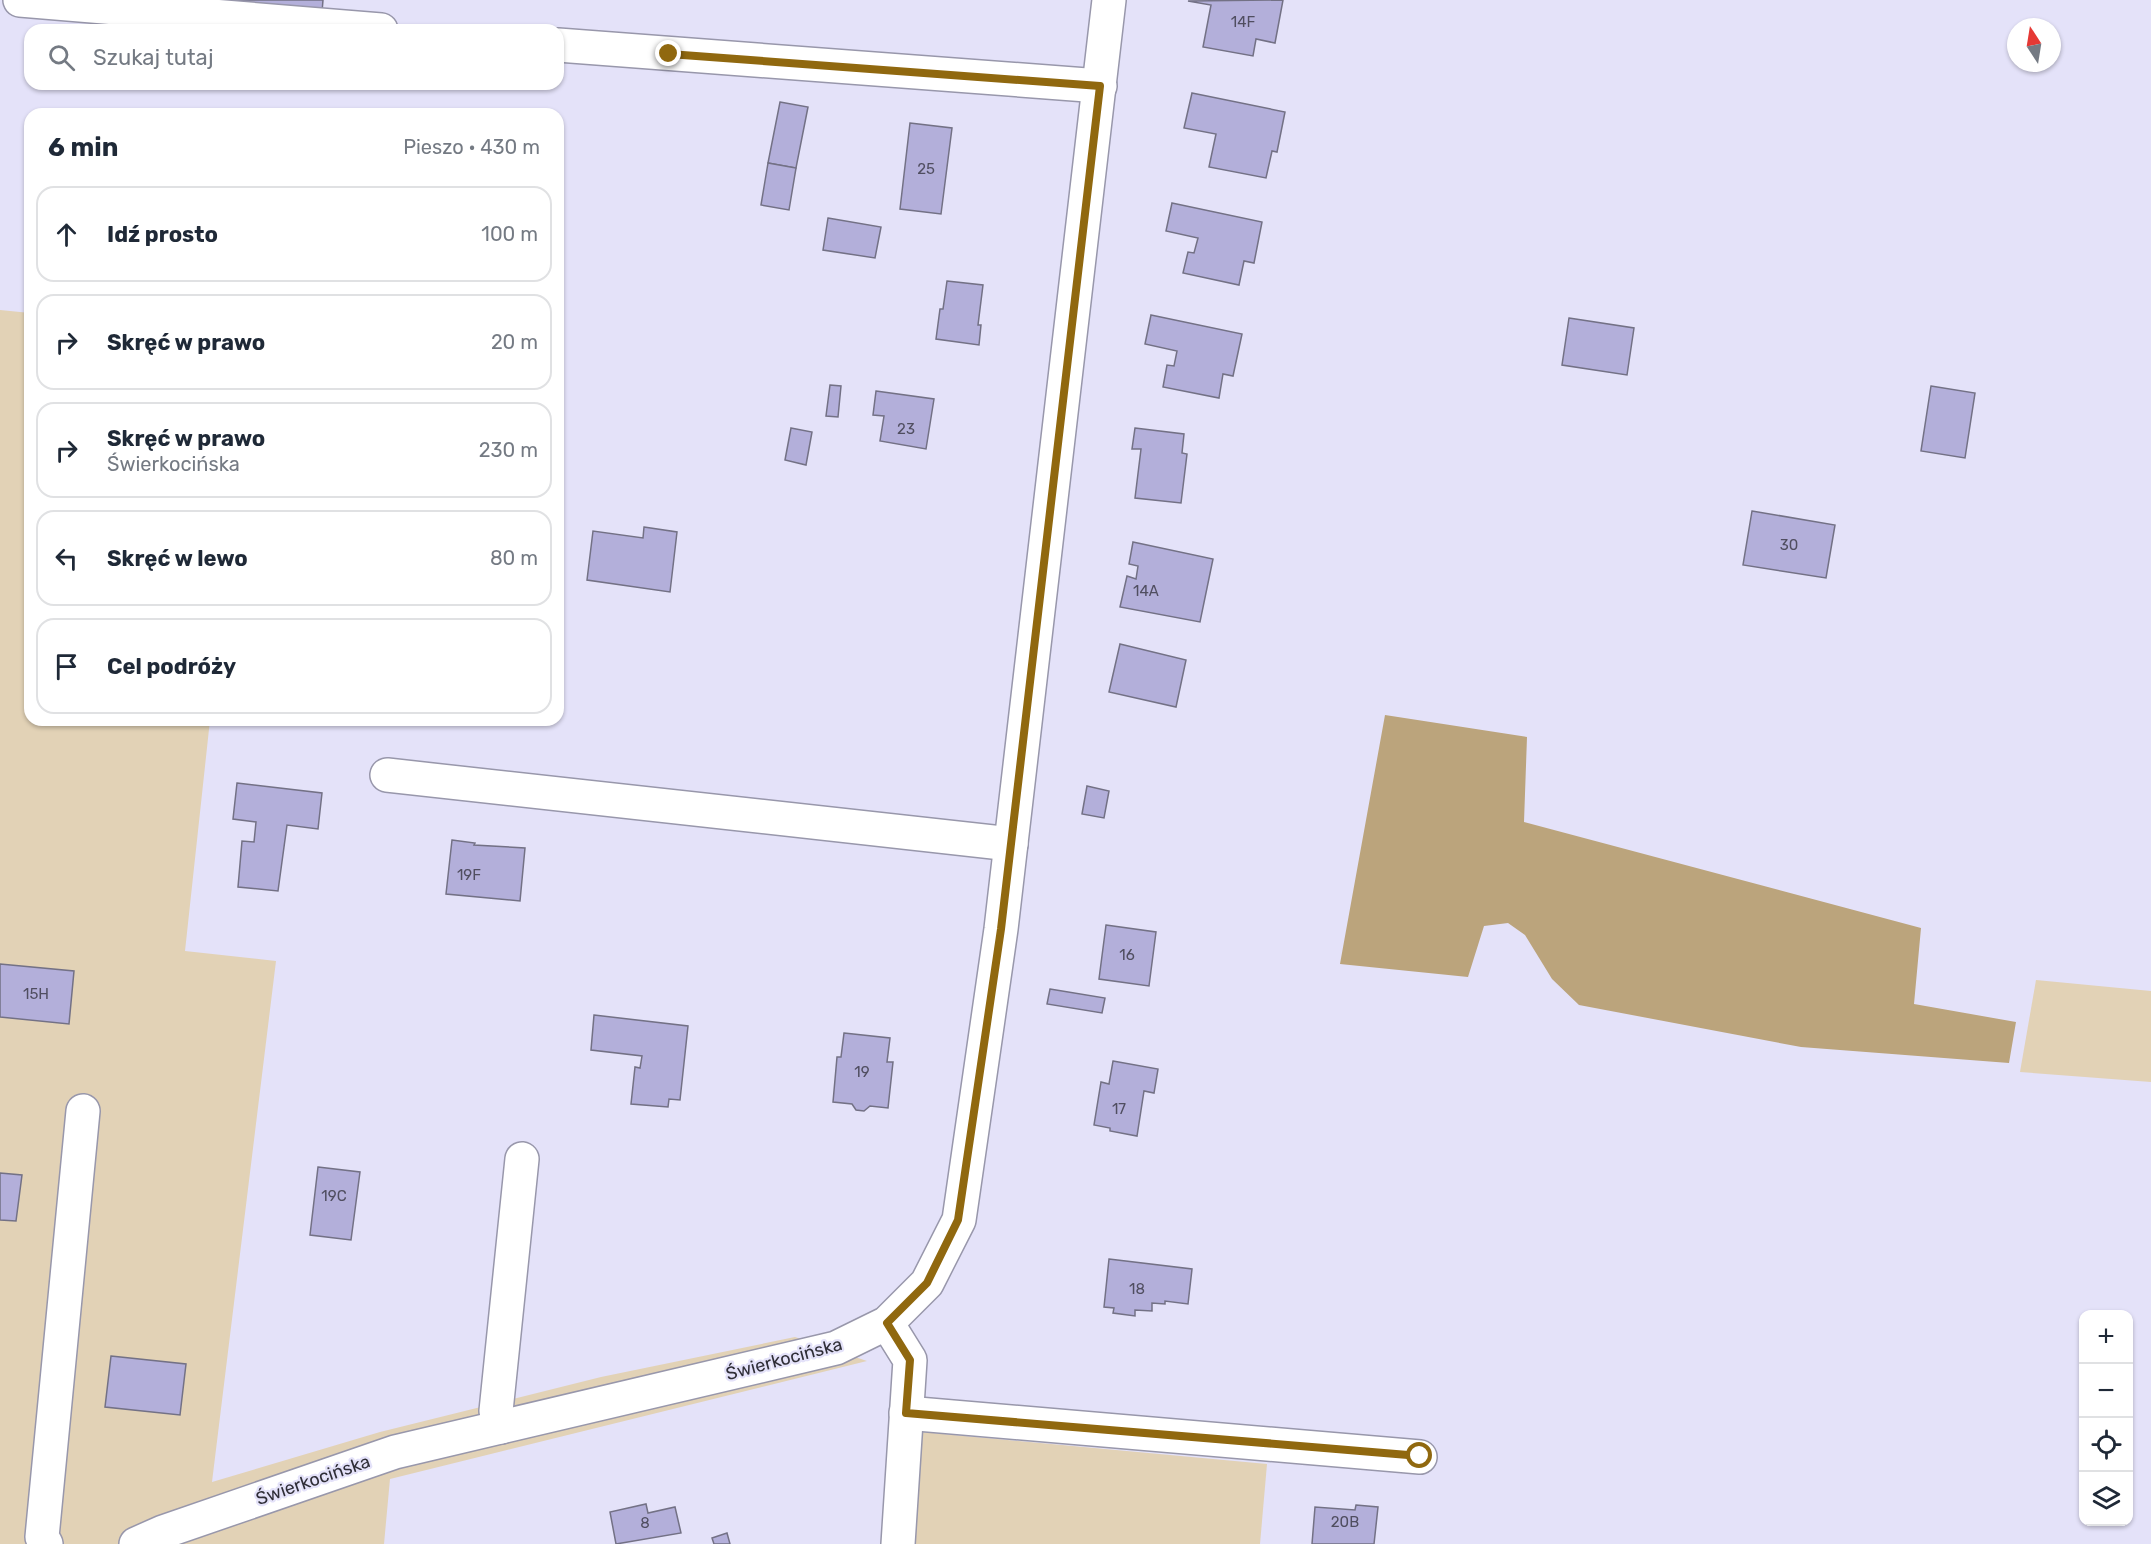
<!DOCTYPE html>
<html lang="pl">
<head>
<meta charset="utf-8">
<style>
  :root { --surface:#fff; --page:#f2f2f3; --text:#1f2937; --muted:#747a83; --line:#e0e1e3 }
  body { margin:0; font-family:Rubik,sans-serif; background:var(--page); color:var(--text) }
  .controls { position:absolute; right:18px; bottom:18px; display:grid; overflow:hidden; border-radius:12px; box-shadow:0 2px 4px #0004 }
  .controls button { width:54px; height:54px; display:grid; place-items:center; padding:0; border:0; border-bottom:2px solid var(--line); background:var(--surface); color:var(--text); font:30px sans-serif }
  .compass { position:absolute; left:2007px; top:18px; width:54px; height:54px; border-radius:50%; background:var(--surface); box-shadow:0 2px 4px #0004; rotate:348deg }
  .stop { position:absolute; width:18px; height:18px; margin:-14px; border:4px solid #90680f; border-radius:50%; background:#fff }
  .stop.end { background:#90680f; border-color:#fff; box-shadow:0 2px 6px #0008 }
  .list { margin:0; padding:0; list-style:none }
  h2 { display:flex; justify-content:space-between; align-items:center; height:78px; margin:0; padding:0 24px; font-size:26px }
  h2 small { font-size:20px; font-weight:400; color:var(--muted) }
  .list li { display:grid; grid-template-columns:39px 1fr auto; gap:18px; align-items:center; box-sizing:border-box; height:96px; margin:0 12px 12px; padding:0 12px; border:2px solid var(--line); border-radius:18px }
  .list b { display:block; font-size:22px; white-space:nowrap }
  .list p { margin:0; font-size:20px; white-space:nowrap; color:var(--muted) }
  .list em { font-size:20px; font-style:normal; color:var(--muted) }
  .icon { flex:none; width:33px; height:33px; fill:none; stroke:currentColor; stroke-width:2; stroke-linecap:round; stroke-linejoin:round }
  .map { position:relative; flex:none; width:2151px; height:1544px; overflow:hidden }
  .search { position:absolute; background:var(--surface); box-shadow:0 2px 4px #0004; left:24px; top:24px; width:540px; height:66px; display:flex; align-items:center; gap:15px; box-sizing:border-box; padding:0 21px; border-radius:18px; color:var(--muted); font-size:22px }
  .panel { position:absolute; background:var(--surface); box-shadow:0 2px 4px #0004; left:24px; top:108px; width:540px; height:618px; border-radius:18px }
  .map>svg:first-child { display:block }
  .green { fill:#e2d2b6 }
  .water { fill:#bba47c }
  .building { fill:#b3afda; stroke:#737185; stroke-width:1.5 }
  .lines { fill:none; stroke-linecap:round; stroke-linejoin:round }
  .minor-casing { stroke:#9897ab; stroke-width:36 }
  .minor { stroke:#fff; stroke-width:33 }
  .route { stroke:#90680f; stroke-width:8 }
  .labels { text-anchor:middle; stroke-width:4.5; stroke-linejoin:round; paint-order:stroke }
  .number-label { font-size:15px; fill:#504e60 }
  .street-label { font-size:18px; fill:#2f2e37; stroke:#e4e2f9 }
</style>
</head>
<body>
<div class="map">
<svg width="2151" height="1544" viewBox="0 0 2151 1544">
  <rect width="100%" height="100%" fill="#e4e2f9"/>
  <g class="green">
    <polygon points="0,310 30,313 30,720 210,720 185,951 276,961 212,1482 380,1432 601,1377 795,1337 867,1361 390,1479 384,1544 0,1544"/>
    <polygon points="2036,980 2151,991 2151,1082 2020,1072"/>
    <polygon points="911,1431 1267,1464 1260,1544 904,1544"/>
  </g>
  <polygon class="water" points="1385,715 1527,737 1524,822 1921,928 1914,1004 2016,1022 2009,1063 1801,1047 1579,1005 1552,979 1525,935 1508,923 1484,926 1468,977 1340,964"/>
  <g class="building">
    <polygon points="235,0 323,0 322,12 235,4"/>
    <polygon points="1283,0 1275,43 1256,39 1253,56 1203,47 1211,5 1188,1"/>
    <polygon points="1192,93 1285,112 1277,152 1272,151 1266,178 1209,167 1216,134 1184,128"/>
    <polygon points="780,102 808,107 796,168 768,163"/>
    <polygon points="910,123 952,128 941,214 900,209"/>
    <polygon points="768,163 796,168 789,210 761,205"/>
    <polygon points="1172,203 1262,222 1254,263 1244,261 1239,285 1183,273 1188,252 1194,253 1198,238 1166,231"/>
    <polygon points="828,218 881,227 875,258 823,250"/>
    <polygon points="947,281 983,285 978,325 981,325 979,345 936,339 940,309 943,309"/>
    <polygon points="1151,315 1242,334 1233,376 1223,374 1219,398 1163,387 1167,365 1174,366 1177,351 1145,344"/>
    <polygon points="1569,318 1634,328 1627,375 1562,365"/>
    <polygon points="830,385 841,386 838,417 826,416"/>
    <polygon points="1931,386 1975,393 1965,458 1921,451"/>
    <polygon points="876,391 934,399 926,449 880,441 884,416 873,415"/>
    <polygon points="791,428 812,432 806,465 785,460"/>
    <polygon points="1135,428 1184,434 1182,453 1187,454 1181,503 1135,498 1141,449 1132,449"/>
    <polygon points="1752,511 1835,525 1826,578 1743,565"/>
    <polygon points="644,527 677,532 670,592 587,580 593,531 643,538"/>
    <polygon points="1133,542 1213,559 1200,622 1120,607 1127,576 1136,579 1138,566 1129,564"/>
    <polygon points="1120,644 1186,660 1176,707 1109,692"/>
    <polygon points="237,783 322,793 318,829 287,825 278,891 238,887 242,841 254,842 256,822 233,819"/>
    <polygon points="1087,786 1109,791 1104,818 1082,814"/>
    <polygon points="452,840 475,843 474,845 525,848 520,901 446,894"/>
    <polygon points="1106,925 1156,932 1149,986 1099,979"/>
    <polygon points="0,964 74,971 69,1024 0,1017"/>
    <polygon points="1050,989 1105,998 1102,1013 1047,1004"/>
    <polygon points="594,1015 688,1026 680,1100 669,1099 668,1107 631,1104 635,1067 640,1068 642,1056 591,1050"/>
    <polygon points="844,1033 890,1038 887,1062 893,1062 888,1108 870,1106 864,1111 856,1110 852,1104 833,1102 837,1057 841,1057"/>
    <polygon points="1113,1061 1158,1069 1154,1093 1144,1091 1137,1136 1110,1131 1110,1128 1094,1125 1101,1082 1109,1084"/>
    <polygon points="318,1167 360,1172 351,1240 310,1235"/>
    <polygon points="0,1173 22,1175 16,1221 0,1220"/>
    <polygon points="1109,1259 1192,1269 1188,1304 1165,1301 1165,1304 1152,1303 1152,1311 1135,1310 1135,1316 1113,1313 1114,1308 1104,1307"/>
    <polygon points="111,1356 186,1364 180,1415 105,1407"/>
    <polygon points="646,1504 648,1513 675,1507 681,1533 616,1544 610,1512"/>
    <polygon points="1356,1505 1378,1507 1374,1544 1312,1544 1315,1507 1355,1510"/>
    <polygon points="727,1533 730,1544 714,1544 712,1538"/>
  </g>
  <g class="lines">
    <g class="minor-casing">
      <g id="minor">
        <polyline points="20,0 381,30"/>
        <polyline points="558,45 1100,86"/>
        <polyline points="387,775 1011,844"/>
        <polyline points="887,1323 910,1360 898,1544"/>
        <polyline points="906,1413 1420,1457"/>
        <polyline points="501,1427 496,1411 522,1159"/>
        <polyline points="46,1544 42,1537 83,1111"/>
        <polyline points="136,1544 163,1532 395,1452 836,1348 887,1323 927,1283 959,1220 1001,929 1109,0"/>
      </g>
    </g>
    <use href="#minor" class="minor"/>
  </g>
  <g class="lines">
    <polyline class="route" points="669,54 1100,86 1001,929 958,1220 927,1283 887,1323 910,1360 906,1413 1420,1456"/>
  </g>
  <g class="labels">
    <g class="number-label">
      <text x="1243" y="27">14F</text>
      <text x="926" y="174">25</text>
      <text x="906" y="434">23</text>
      <text x="1789" y="550">30</text>
      <text x="1146" y="596">14A</text>
      <text x="469" y="880">19F</text>
      <text x="1127" y="960">16</text>
      <text x="36" y="999">15H</text>
      <text x="862" y="1077">19</text>
      <text x="1119" y="1114">17</text>
      <text x="334" y="1201">19C</text>
      <text x="1137" y="1294">18</text>
      <text x="1345" y="1527">20B</text>
      <text x="645" y="1528">8</text>
    </g>
    <g class="street-label">
      <text transform="translate(784 1359) rotate(-15)" y="6">Świerkocińska</text>
      <text transform="translate(313 1480) rotate(-19)" y="6">Świerkocińska</text>
    </g>
  </g>
</svg>
<div class="controls">
<button>+</button>
<button>−</button>
<button><svg class="icon" aria-label="locate" viewBox="0 0 24 24"><circle cx="12" cy="12" r="6"/><path d="M12 2v4M12 18v4M2 12h4M18 12h4"/></svg></button>
<button><svg class="icon" aria-label="layers" viewBox="0 0 24 24"><path d="M12 4l9 5-9 5-9-5zM3 14l9 5 9-5"/></svg></button>
</div>
<svg class="compass" viewBox="-18 -18 36 36"><path d="M0-13l5 13h-10z" fill="#e53935"/><path d="M0 13l5-13h-10z" fill="#747a83"/></svg>
<div class="stop" style="left:1420px;top:1456px"></div>
<div class="stop end" style="left:669px;top:54px"></div>
<div class="search"><svg class="icon" aria-label="search" viewBox="0 0 24 24"><circle cx="10" cy="10" r="6"/><path d="M15 15l6 6"/></svg>Szukaj tutaj</div>
<section class="panel">
<h2>6 min<small>Pieszo · 430 m</small></h2>
<ul class="list">
<li><svg class="icon" aria-label="ahead" viewBox="0 0 24 24"><path d="M12 20V5M6 11l6-6 6 6"/></svg><div><b>Idź prosto</b></div><em>100 m</em></li>
<li><svg class="icon" aria-label="right" viewBox="0 0 24 24"><path d="M7 20v-9h11M14 6l5 5-5 5"/></svg><div><b>Skręć w prawo</b></div><em>20 m</em></li>
<li><svg class="icon" aria-label="right" viewBox="0 0 24 24"><path d="M7 20v-9h11M14 6l5 5-5 5"/></svg><div><b>Skręć w prawo</b><p>Świerkocińska</p></div><em>230 m</em></li>
<li><svg class="icon" aria-label="left" viewBox="0 0 24 24"><path d="M17 20v-9H6M10 6l-5 5 5 5"/></svg><div><b>Skręć w lewo</b></div><em>80 m</em></li>
<li><svg class="icon" aria-label="arrive" viewBox="0 0 24 24"><path d="M6 21V4h12l-3 4 3 4H6"/></svg><div><b>Cel podróży</b></div></li>
</ul>
</section>
</div>
</body>
</html>
